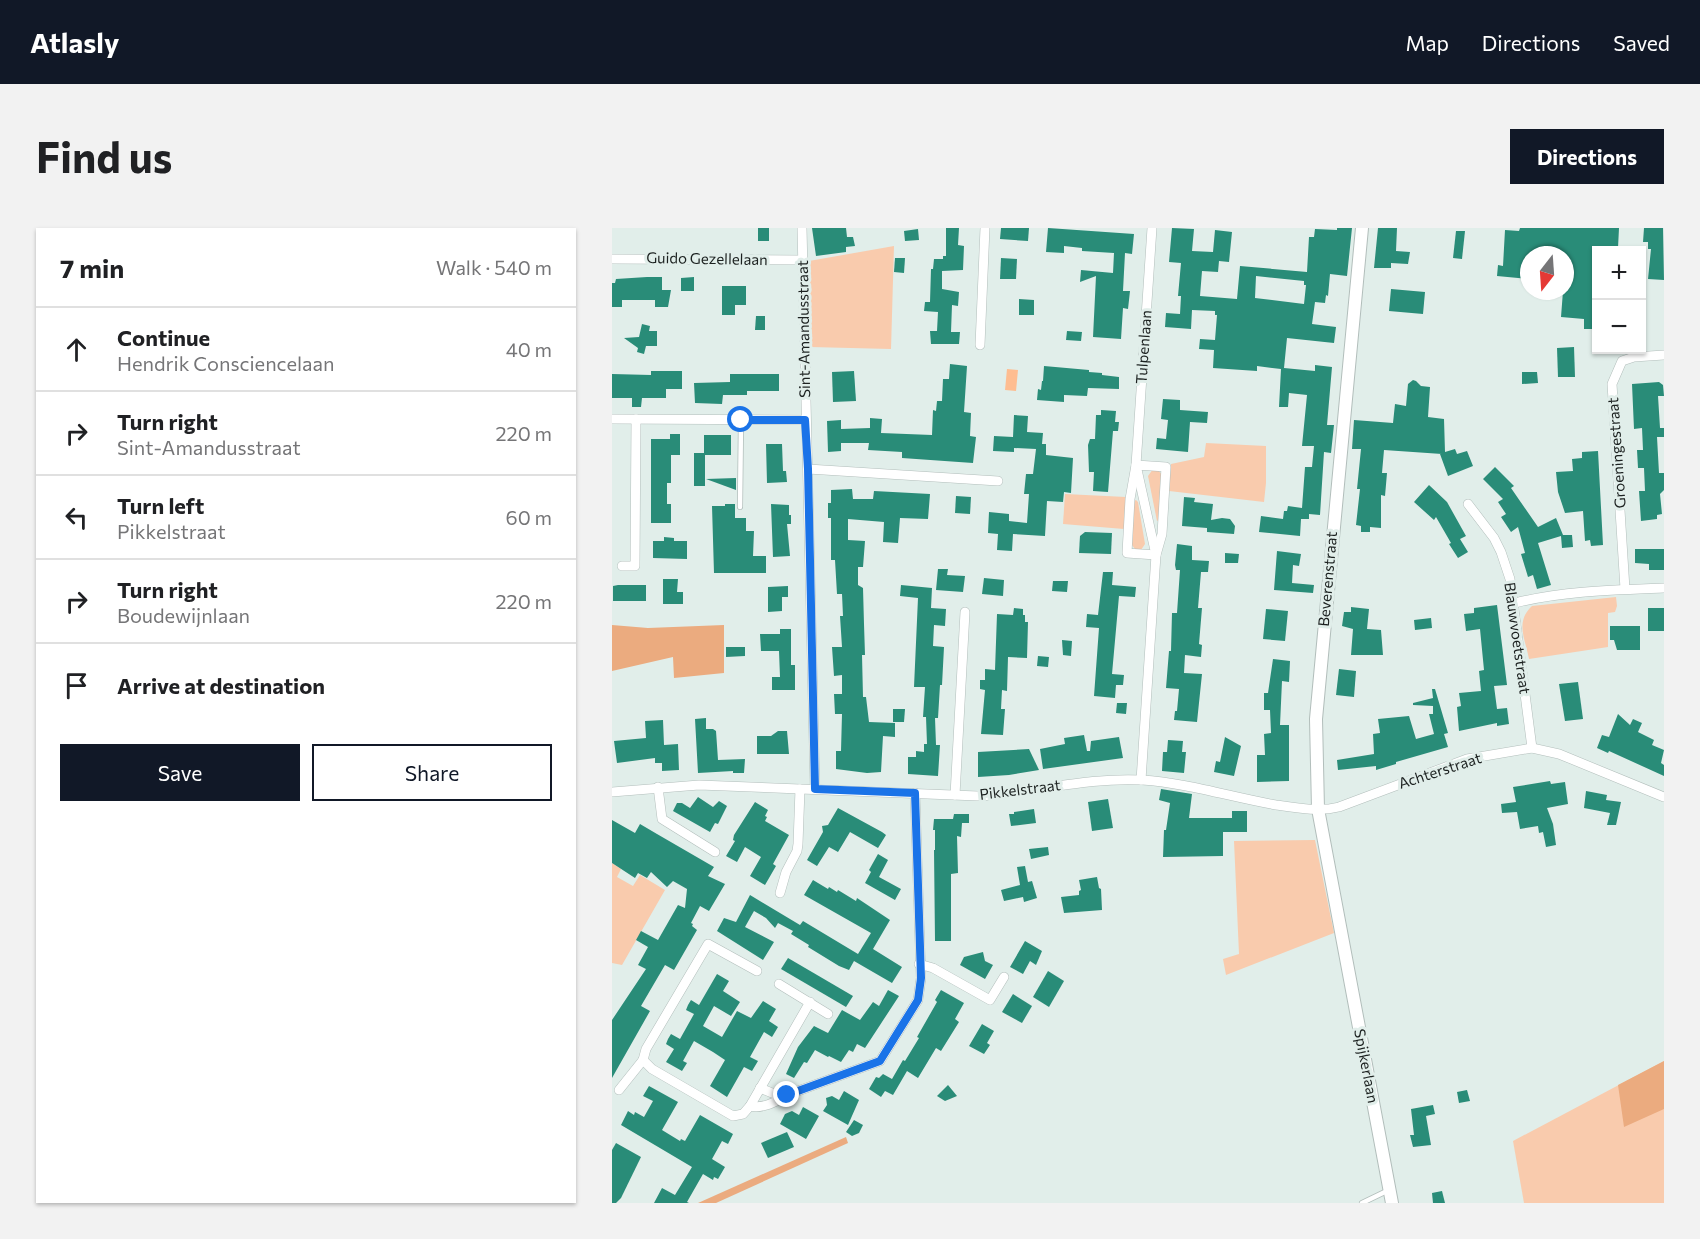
<!DOCTYPE html>
<html lang="en">
<head>
<meta charset="utf-8">
<style>
  :root { --surface:#fff; --page:#f2f2f2; --text:#202124; --muted:#757577; --line:#e0e0e0; --accent:#111827 }
  body { margin:0; font-family:Commissioner,sans-serif; background:var(--page); color:var(--text) }
  .controls { position:absolute; right:18px; top:18px; display:grid; overflow:hidden; border-radius:0px; box-shadow:0 2px 4px #0004 }
  .controls button { width:54px; height:54px; display:grid; place-items:center; padding:0; border:0; border-bottom:2px solid var(--line); background:var(--surface); color:var(--text); font:30px sans-serif }
  .compass { position:absolute; left:908px; top:18px; width:54px; height:54px; border-radius:50%; background:var(--surface); box-shadow:0 2px 4px #0004; rotate:197deg }
  .stop { position:absolute; width:18px; height:18px; margin:-14px; border:4px solid #1a73e8; border-radius:50%; background:#fff }
  .stop.end { background:#1a73e8; border-color:#fff; box-shadow:0 2px 6px #0008 }
  .list { margin:0; padding:0; list-style:none }
  h2 { display:flex; justify-content:space-between; align-items:center; height:78px; margin:0; padding:0 24px; font-size:26px }
  h2 small { font-size:20px; font-weight:400; color:var(--muted) }
  .list li { display:grid; grid-template-columns:39px 1fr auto; gap:18px; align-items:center; box-sizing:border-box; height:84px; padding:0 24px; border-top:2px solid var(--line) }
  .list b { display:block; font-size:22px; white-space:nowrap }
  .list p { margin:0; font-size:20px; white-space:nowrap; color:var(--muted) }
  .list em { font-size:20px; font-style:normal; color:var(--muted) }
  .actions { display:flex; gap:12px; padding:18px 24px }
  .actions a { flex:1; padding:14px 0; border:2px solid var(--accent); border-radius:0px; text-align:center; font-size:21px; color:var(--accent) }
  .actions .main { background:var(--accent); color:#fff }
  .icon { flex:none; width:33px; height:33px; fill:none; stroke:currentColor; stroke-width:2; stroke-linecap:round; stroke-linejoin:round }
  .map { position:relative; flex:none; width:1052px; height:975px; overflow:hidden; border-radius:0px }
  header { display:flex; align-items:center; gap:36px; box-sizing:border-box; height:84px; padding:0 30px; background:var(--accent); color:#fff }
  header strong { font-size:28px }
  nav { display:flex; gap:33px; margin-inline-start:auto; font-size:21px }
  .intro { display:flex; align-items:center; justify-content:space-between; box-sizing:border-box; height:144px; padding:0 36px }
  h1 { margin:0; font-size:42px }
  .button { padding:15px 27px; border-radius:0px; background:var(--accent); color:#fff; font-size:21px; font-weight:700 }
  main { display:flex; gap:36px; padding:0 36px }
  aside { flex:1; background:var(--surface); border-radius:0px; box-shadow:0 2px 4px #0004 }
  .map>svg:first-child { display:block }
  .green { fill:#f9cbad }
  .forest { fill:#ebab7f }
  .water { fill:#febd91 }
  .building { fill:#298c78; fill-rule:evenodd }
  .lines { fill:none; stroke-linecap:round; stroke-linejoin:round }
  .service-casing { stroke:#b2bebb; stroke-width:6 }
  .minor-casing { stroke:#b2bebb; stroke-width:10 }
  .tertiary-casing { stroke:#b2bebb; stroke-width:14 }
  .service { stroke:#fff; stroke-width:4.5 }
  .minor { stroke:#fff; stroke-width:9 }
  .tertiary { stroke:#fff; stroke-width:12 }
  .route { stroke:#1a73e8; stroke-width:8 }
  .labels { text-anchor:middle; stroke-width:6; stroke-linejoin:round; paint-order:stroke }
  .street-label { font-size:15px; fill:#1c2120; stroke:#e1eeea }
</style>
</head>
<body>
<header>
<strong>Atlasly</strong>
<nav><a>Map</a><a>Directions</a><a>Saved</a></nav>
</header>
<div class="intro"><h1>Find us</h1><a class="button">Directions</a></div>
<main>
<aside>
<h2>7 min<small>Walk · 540 m</small></h2>
<ul class="list">
<li><svg class="icon" aria-label="ahead" viewBox="0 0 24 24"><path d="M12 20V5M6 11l6-6 6 6"/></svg><div><b>Continue</b><p>Hendrik Consciencelaan</p></div><em>40 m</em></li>
<li><svg class="icon" aria-label="right" viewBox="0 0 24 24"><path d="M7 20v-9h11M14 6l5 5-5 5"/></svg><div><b>Turn right</b><p>Sint-Amandusstraat</p></div><em>220 m</em></li>
<li><svg class="icon" aria-label="left" viewBox="0 0 24 24"><path d="M17 20v-9H6M10 6l-5 5 5 5"/></svg><div><b>Turn left</b><p>Pikkelstraat</p></div><em>60 m</em></li>
<li><svg class="icon" aria-label="right" viewBox="0 0 24 24"><path d="M7 20v-9h11M14 6l5 5-5 5"/></svg><div><b>Turn right</b><p>Boudewijnlaan</p></div><em>220 m</em></li>
<li><svg class="icon" aria-label="arrive" viewBox="0 0 24 24"><path d="M6 21V4h12l-3 4 3 4H6"/></svg><div><b>Arrive at destination</b></div></li>
</ul>
<div class="actions"><a class="main">Save</a><a>Share</a></div>
</aside>
<div class="map">
<svg width="1052" height="975" viewBox="0 0 1052 975">
  <rect width="100%" height="100%" fill="#e1eeea"/>
  <g class="green">
    <polygon points="282,18 279,121 198,119 197,33"/>
    <polygon points="594,215 654,218 654,255 652,274 557,263 559,236 592,229"/>
    <polygon points="541,241 547,243 550,247 547,292 545,293 536,248"/>
    <polygon points="453,266 514,269 512,301 451,296"/>
    <polygon points="524,272 526,274 533,316 529,322 523,321 520,317 522,273"/>
    <path d="M 1004,369 L 1005,378 L 1003,384 L 996,385 L 996,419 L 917,431 C 913,410 903,394 920,378 Z"/>
    <polygon points="703,612 722,705 614,747 611,731 627,726 622,613"/>
    <polygon points="0,635 9,641 5,649 21,658 28,647 53,662 10,737 0,735"/>
    <polygon points="1052,833 1052,975 912,975 901,913"/>
  </g>
  <g class="forest">
    <polygon points="0,397 36,400 112,397 112,445 62,450 61,429 0,443"/>
    <polygon points="1052,833 1052,881 1012,899 1006,857"/>
    <polygon points="234,909 236,915 104,975 86,975"/>
  </g>
  <polygon class="water" points="395,141 406,142 404,163 393,162"/>
  <g class="building">
    <rect x="146" y="0" width="11" height="13"/>
    <polygon points="200,0 234,0 235,9 241,9 243,18 234,19 234,24 204,28"/>
    <polygon points="334,0 347,0 346,17 352,18 351,42 330,43 330,61 347,64 346,78 340,77 339,104 348,104 347,116 319,116 318,103 325,103 326,84 312,83 313,74 318,74 319,41 321,41 322,31 331,31 331,28 334,28"/>
    <polygon points="389,0 417,0 416,13 388,11"/>
    <polygon points="436,0 522,6 520,26 513,25 511,63 518,63 516,81 511,80 509,111 481,109 484,48 468,54 469,42 501,45 502,25 470,23 470,20 452,18 452,25 434,24"/>
    <path d="M 560,0 L 582,1 L 580,23 L 601,24 L 603,2 L 620,4 L 617,34 L 607,33 L 606,44 L 590,43 L 588,68 L 625,71 L 628,38 L 695,44 L 697,9 L 702,9 L 703,1 L 725,2 L 725,0 L 740,0 L 735,48 L 718,46 L 716,68 L 714,67 L 713,75 L 703,74 L 700,96 L 724,99 L 722,115 L 675,110 L 672,140 L 703,143 L 703,137 L 720,139 L 715,197 L 722,197 L 719,225 L 712,224 L 708,287 L 697,286 L 697,291 L 689,291 L 688,308 L 647,304 L 649,288 L 671,291 L 672,283 L 675,283 L 676,278 L 690,280 L 693,239 L 700,239 L 702,218 L 690,218 L 695,167 L 677,165 L 676,179 L 667,179 L 669,141 L 645,138 L 645,143 L 601,140 L 602,122 L 587,121 L 588,111 L 603,112 L 605,87 L 603,87 L 603,83 L 580,82 L 579,101 L 553,99 L 554,85 L 568,86 L 569,68 L 566,68 L 569,35 L 557,34 ZM 644,48 L 692,53 L 692,57 L 694,57 L 692,76 L 643,70 Z"/>
    <polygon points="766,0 785,0 784,23 798,24 796,36 779,35 779,40 762,40"/>
    <polygon points="908,0 1007,0 1006,20 984,22 984,101 972,101 972,91 949,89 951,63 953,63 953,27 917,27 917,51 885,48 886,37 891,38 893,2 907,3"/>
    <polygon points="1032,0 1051,0 1052,52 1036,51 1039,21 1036,21 1036,14 1031,14"/>
    <polygon points="306,1 307,12 293,13 292,3"/>
    <polygon points="844,3 853,3 850,31 841,30"/>
    <polygon points="283,30 293,30 292,45 282,44"/>
    <polygon points="389,30 405,31 404,51 388,51"/>
    <polygon points="35,49 50,49 50,62 59,62 56,79 43,79 43,72 10,72 10,79 0,79 0,55 3,55 4,51"/>
    <polygon points="82,49 82,63 69,63 69,50"/>
    <polygon points="110,58 134,58 134,77 123,77 123,87 110,87"/>
    <polygon points="779,61 813,64 811,86 777,83"/>
    <polygon points="407,71 422,72 422,87 407,87"/>
    <polygon points="144,88 153,88 153,102 143,102"/>
    <polygon points="30,96 38,98 37,103 45,103 45,118 34,118 32,126 25,124 26,120 12,110 27,109"/>
    <polygon points="455,103 470,104 469,113 454,112"/>
    <polygon points="962,119 963,149 946,149 945,120"/>
    <polygon points="338,136 355,138 352,184 359,185 358,208 364,209 361,235 290,230 290,224 256,222 257,215 229,215 229,223 216,224 215,193 229,192 229,201 258,200 258,190 270,191 269,205 320,207 321,182 324,183 325,173 330,173 331,151 337,151"/>
    <polygon points="432,138 477,142 477,144 490,145 490,147 507,149 507,161 476,160 475,168 452,167 452,174 425,172 426,161 429,162 430,153 431,153"/>
    <polygon points="39,143 70,143 70,161 54,161 54,170 30,170 29,179 20,179 20,170 0,170 0,146 39,147"/>
    <polygon points="242,143 244,173 221,174 220,144"/>
    <polygon points="910,144 925,144 926,155 910,156"/>
    <polygon points="118,146 167,146 167,163 135,163 135,167 111,167 110,176 83,175 82,155 118,154"/>
    <polygon points="801,152 804,153 809,158 818,159 816,189 832,191 833,224 843,221 845,226 855,223 861,238 836,248 828,226 830,226 772,222 770,245 775,245 773,268 769,267 769,300 758,299 758,304 749,304 749,298 744,297 748,261 745,261 749,221 740,221 742,192 781,195 783,176 794,178 796,156"/>
    <polygon points="1047,154 1051,157 1052,168 1046,168 1048,200 1052,200 1052,209 1045,209 1047,245 1052,245 1052,262 1048,266 1050,286 1045,287 1045,291 1029,293 1027,263 1033,263 1032,240 1026,240 1025,222 1031,222 1030,200 1022,201 1020,156"/>
    <polygon points="551,171 568,172 568,182 596,184 595,195 578,194 576,224 544,221 545,210 554,211 556,192 549,191"/>
    <polygon points="489,182 504,183 503,194 507,194 506,203 501,203 496,264 481,263 482,244 477,244 476,217 478,211 483,211 484,187 489,187"/>
    <polygon points="402,187 416,188 415,204 431,205 430,216 434,216 434,227 461,230 459,265 452,264 451,274 435,273 433,308 401,306 400,323 385,322 386,306 376,305 377,284 397,286 397,293 415,295 417,266 412,266 414,246 421,246 424,221 402,220 402,224 381,223 382,208 401,209"/>
    <polygon points="58,206 68,206 68,227 59,227 59,255 55,255 55,276 59,276 59,295 39,295 39,211 58,211"/>
    <polygon points="92,207 119,207 119,227 93,227 93,258 82,258 82,225 92,225"/>
    <polygon points="154,216 170,216 171,243 174,243 175,254 155,255"/>
    <polygon points="986,223 991,317 979,318 978,312 973,313 971,283 953,285 946,264 944,244 961,243 960,231 970,230 970,224"/>
    <polygon points="883,239 902,258 899,260 926,299 944,290 951,307 960,307 961,319 950,320 949,308 926,315 939,357 925,361 921,347 916,349 909,326 913,325 906,299 899,304 889,289 894,286 886,274 891,271 871,251"/>
    <polygon points="124,250 124,262 94,251"/>
    <polygon points="817,257 835,274 854,308 848,311 856,324 846,330 837,316 839,315 824,289 822,292 802,274"/>
    <polygon points="240,261 241,271 261,271 262,263 318,266 316,291 288,290 286,315 271,314 272,294 236,291 236,312 253,313 251,339 246,339 246,357 251,360 252,396 253,427 250,427 251,469 254,469 257,494 283,495 283,509 271,508 269,544 255,545 224,541 224,523 229,523 230,486 223,486 222,466 230,466 230,447 222,448 220,419 230,419 228,388 231,388 230,366 225,366 223,332 219,332 219,290 216,290 216,275 219,275 219,262"/>
    <polygon points="344,268 359,269 358,286 343,285"/>
    <polygon points="572,269 583,270 582,274 601,276 599,292 610,290 618,291 623,298 622,306 595,304 595,300 570,298"/>
    <polygon points="113,276 123,276 123,290 134,290 134,303 142,303 141,328 154,328 154,345 102,345 100,278 113,278"/>
    <polygon points="159,276 177,277 177,287 179,287 179,296 175,296 178,328 161,329"/>
    <polygon points="473,304 500,305 499,326 467,325 468,308"/>
    <polygon points="52,309 62,310 62,313 75,313 75,331 41,330 41,313 52,313"/>
    <polygon points="565,316 580,318 580,332 597,333 596,344 589,344 586,380 590,380 587,416 590,417 589,429 573,427 572,445 590,446 585,494 562,492 563,483 565,483 567,461 554,460 557,423 559,423 560,385 565,385 568,342 564,342 563,337"/>
    <polygon points="1023,321 1052,321 1052,342 1037,342 1037,336 1023,335"/>
    <polygon points="665,323 689,326 687,338 681,337 680,355 702,357 701,365 662,362"/>
    <polygon points="613,325 627,326 626,335 613,335"/>
    <polygon points="326,341 336,341 335,347 353,348 351,364 324,362"/>
    <polygon points="491,344 501,344 500,357 524,359 523,369 507,368 500,446 512,447 511,457 504,457 503,470 482,468 487,400 474,399 475,386 486,387"/>
    <polygon points="372,350 392,352 391,368 370,366"/>
    <polygon points="51,351 66,351 65,364 71,364 71,376 51,376"/>
    <polygon points="441,353 456,353 455,364 440,363"/>
    <polygon points="6,357 34,357 34,373 1,373 1,358"/>
    <polygon points="289,357 320,360 319,380 334,381 333,398 322,397 321,418 332,419 330,457 328,457 326,490 323,490 324,517 328,517 326,548 296,546 296,529 304,529 304,523 312,524 312,516 315,516 314,489 311,489 313,459 302,459 306,370 288,368"/>
    <polygon points="176,358 176,369 170,369 170,383 156,384 156,359"/>
    <polygon points="885,377 895,457 882,458 885,481 895,480 897,496 885,498 885,495 847,503 845,479 849,478 847,465 869,463 867,443 872,442 868,401 854,403 852,386 862,385 862,380"/>
    <polygon points="739,379 757,381 755,401 769,402 771,427 739,427 741,401 730,398 732,384 739,384"/>
    <polygon points="402,380 411,381 411,387 413,387 413,394 416,394 415,430 396,429 395,463 390,462 389,481 393,481 391,507 369,506 373,462 368,461 368,452 373,452 373,441 383,442 385,386 401,387"/>
    <rect x="1036" y="380" width="16" height="23"/>
    <polygon points="654,381 676,383 673,413 651,411"/>
    <polygon points="819,390 820,400 803,402 802,392"/>
    <polygon points="998,398 1028,398 1028,422 1005,422 1002,412 998,412"/>
    <polygon points="168,401 179,401 179,437 183,437 183,462 160,462 160,449 168,449 167,423 149,423 148,406 168,406"/>
    <polygon points="450,412 460,413 459,428 451,427"/>
    <polygon points="114,419 133,419 133,428 114,429"/>
    <polygon points="426,428 437,429 436,439 425,438"/>
    <polygon points="661,431 678,433 677,454 670,453 668,497 677,497 677,553 645,554 645,527 653,527 652,506 659,505 658,482 652,482 652,465 656,465"/>
    <polygon points="727,441 744,443 742,469 724,467"/>
    <polygon points="966,454 971,491 953,493 947,456"/>
    <polygon points="820,461 823,461 836,505 832,506 836,519 784,534 784,536 764,542 764,538 726,542 725,532 762,526 761,506 768,505 766,491 797,488 804,511 822,506 817,486 821,486 821,478 801,477 801,475 821,470"/>
    <polygon points="505,475 515,475 514,486 504,485"/>
    <polygon points="281,481 293,481 292,494 281,494"/>
    <polygon points="1006,486 1018,497 1021,491 1030,495 1026,504 1042,512 1040,517 1052,522 1049,535 1052,537 1052,548 997,523 996,525 985,520 990,507 997,509"/>
    <polygon points="94,490 94,501 101,501 104,503 106,532 133,531 132,545 121,545 121,543 86,545 83,491"/>
    <polygon points="51,492 52,517 66,516 67,542 50,543 50,535 43,535 43,530 5,535 2,513 34,510 33,493"/>
    <polygon points="166,503 175,503 177,526 145,526 145,508 159,508"/>
    <polygon points="472,507 475,523 478,523 479,513 507,509 511,530 431,541 428,521 453,516 452,510"/>
    <polygon points="613,509 629,518 622,548 602,544 604,533 608,534"/>
    <polygon points="556,512 571,513 570,524 574,524 572,545 550,543 551,524 555,524"/>
    <polygon points="417,521 427,542 397,547 366,549 366,524"/>
    <polygon points="938,553 939,556 953,554 956,576 935,580 941,596 944,617 934,619 931,604 927,605 926,598 908,601 905,584 890,585 889,576 904,574 901,559"/>
    <polygon points="549,561 580,566 577,590 620,590 620,583 635,583 635,604 611,604 611,628 551,629 552,602 554,602 558,575 547,572"/>
    <polygon points="974,563 995,567 994,572 1009,574 1004,597 995,597 998,585 972,580"/>
    <polygon points="86,569 101,579 107,573 115,578 106,596 103,595 98,604 61,583 65,575 70,575 78,580"/>
    <polygon points="496,571 501,600 480,603 476,574"/>
    <polygon points="143,574 156,582 153,588 155,589 153,593 177,607 161,636 164,638 153,657 138,648 149,629 133,619 125,634 114,628 123,613 121,612 122,607"/>
    <polygon points="226,580 270,604 274,607 266,620 238,604 226,624 217,619 205,638 195,632 211,604 210,598 216,597"/>
    <polygon points="422,581 424,595 399,598 397,586 402,586 402,584"/>
    <polygon points="342,586 357,586 357,595 350,595 349,609 345,608 346,645 339,646 339,713 323,713 322,622 323,622 323,602 321,602 322,591 341,591"/>
    <polygon points="0,592 23,605 28,596 45,606 102,639 96,648 113,656 97,683 88,678 79,695 81,696 80,698 85,702 62,742 53,737 29,778 38,783 0,850 0,792 34,741 26,737 36,719 24,712 29,703 46,712 66,677 73,680 75,661 61,653 55,659 39,644 35,650 26,645 23,650 0,635"/>
    <polygon points="436,619 437,627 419,631 417,621"/>
    <polygon points="266,626 276,632 267,649 289,661 283,672 253,655 259,644 257,642"/>
    <polygon points="413,638 416,654 420,653 425,670 412,674 411,669 392,673 389,662 408,657 405,639"/>
    <polygon points="485,649 487,660 489,661 490,682 452,685 449,669 467,667 467,663 469,662 467,652"/>
    <polygon points="201,652 216,661 217,659 225,664 226,662 244,673 245,670 278,692 261,721 290,739 280,755 242,733 237,742 227,738 196,719 197,717 179,706 181,703 166,695 163,700 154,690 142,683 133,699 162,714 151,732 105,703 112,690 124,694 138,667 188,697 191,693 246,726 259,705 192,667"/>
    <polygon points="413,713 430,723 424,737 418,733 411,746 398,739"/>
    <polygon points="371,724 373,733 381,737 373,751 348,737 352,729"/>
    <polygon points="176,730 241,768 234,779 169,741"/>
    <polygon points="436,743 452,753 437,779 421,769"/>
    <polygon points="105,746 117,753 111,763 128,774 119,788 102,778 91,798 110,809 125,783 139,790 151,773 164,781 157,793 166,799 160,809 152,804 138,829 146,833 140,843 132,839 115,869 98,858 113,832 101,824 82,813 71,833 75,835 70,843 54,834 62,821 54,816 56,811 59,806 68,811 82,786 74,782 76,777 79,772 87,777"/>
    <polygon points="276,762 287,768 253,820 245,816 241,824 237,822 229,834 217,828 216,829 203,822 195,835 192,834 182,850 174,846 186,819 202,798 216,805 230,782 248,792 261,774 267,778"/>
    <polygon points="329,762 352,775 343,791 347,794 329,823 324,820 306,850 295,843 281,867 273,863 269,869 257,861 264,849 267,850 271,846 280,851 291,832 293,833 307,810 305,809 325,774 323,772"/>
    <polygon points="401,766 420,778 410,795 390,784"/>
    <polygon points="370,796 382,803 375,815 378,817 372,826 357,818"/>
    <polygon points="336,857 345,868 333,873 325,868"/>
    <polygon points="37,858 66,874 50,902 68,913 69,911 73,913 88,887 121,906 116,916 110,913 100,931 113,939 106,951 102,949 101,952 91,946 75,974 77,975 42,975 50,960 63,967 80,939 9,897 16,883 22,887 23,884 32,889 41,873 31,868"/>
    <polygon points="855,862 858,873 847,875 845,864"/>
    <polygon points="232,863 247,872 236,897 211,883 215,877 214,870 220,868 227,872"/>
    <polygon points="821,877 823,886 814,888 819,917 801,919 798,907 802,907 799,881"/>
    <polygon points="191,879 207,888 194,911 168,896 173,886 180,883 187,887"/>
    <polygon points="242,892 251,897 247,905 240,908 234,904"/>
    <polygon points="175,904 182,919 156,930 149,915"/>
    <polygon points="4,915 29,929 9,970 4,975 0,975 0,922"/>
    <polygon points="830,963 833,975 821,975 820,965"/>
  </g>
  <g class="lines">
    <g class="service-casing">
      <g id="service">
        <polyline points="128,279 129,192"/>
        <polyline points="750,975 777,962"/>
      </g>
    </g>
    <g class="minor-casing">
      <g id="minor">
        <polyline points="190,0 203,561"/>
        <polyline points="0,31 190,32"/>
        <polyline points="368,117 373,0"/>
        <polyline points="0,191 193,192"/>
        <polygon points="524,237 554,239 550,306 544,327 515,325 518,271"/>
        <polyline points="196,241 386,253"/>
        <polyline points="856,276 882,310 889,324 898,351 920,520"/>
        <polyline points="10,338 23,338 24,191"/>
        <polyline points="1013,361 1000,156 1010,133 1022,129 1052,127"/>
        <path d="M 903,375 C 951,363 1002,362 1052,360"/>
        <polyline points="529,552 544,327 524,237 540,0"/>
        <polyline points="46,559 50,591 103,624"/>
        <path d="M 0,564 L 87,557 L 366,568 C 421,565 474,549 530,552 C 575,555 619,569 664,577 C 685,580 707,584 727,579 L 855,531 L 920,520 L 947,526 L 1052,569"/>
        <polyline points="343,567 353,384"/>
        <polyline points="168,665 174,644 185,623 186,616 188,561"/>
        <polyline points="307,736 321,740 378,772 392,749"/>
        <polyline points="145,743 96,716 34,821 31,832 40,841 121,888 131,886 138,878 198,774"/>
        <polyline points="167,756 216,786"/>
        <polyline points="148,860 165,867 175,867"/>
        <polyline points="7,862 31,832"/>
        <path d="M 138,878 C 150,881 165,874 175,867 L 268,833 L 306,772 L 309,750 L 303,565"/>
      </g>
    </g>
    <g class="tertiary-casing">
      <polyline id="tertiary" points="750,0 704,491 706,581 780,975"/>
    </g>
    <use href="#service" class="service"/>
    <use href="#minor" class="minor"/>
    <use href="#tertiary" class="tertiary"/>
  </g>
  <g class="lines">
    <polyline class="route" points="129,192 193,192 196,241 203,561 303,565 309,750 306,772 268,833 175,867"/>
  </g>
  <g class="labels">
    <g class="street-label">
      <text transform="translate(95 31) rotate(1)" y="5">Guido Gezellelaan</text>
      <text transform="translate(192 101) rotate(-91)" y="5">Sint-Amandusstraat</text>
      <text transform="translate(532 119) rotate(-86)" y="5">Tulpenlaan</text>
      <text transform="translate(1005 225) rotate(-94)" y="5">Groeningestraat</text>
      <text transform="translate(716 351) rotate(-85)" y="5">Beverenstraat</text>
      <text transform="translate(905 410) rotate(82)" y="5">Blauwvoetstraat</text>
      <text transform="translate(828 543) rotate(-18)" y="5">Achterstraat</text>
      <text transform="translate(408 562) rotate(-7)" y="5">Pikkelstraat</text>
      <text transform="translate(754 838) rotate(79)" y="5">Spijkerlaan</text>
    </g>
  </g>
</svg>
<div class="controls">
<button>+</button>
<button>−</button>
</div>
<svg class="compass" viewBox="-18 -18 36 36"><path d="M0-13l5 13h-10z" fill="#e53935"/><path d="M0 13l5-13h-10z" fill="#757577"/></svg>
<div class="stop" style="left:129px;top:192px"></div>
<div class="stop end" style="left:175px;top:867px"></div>
</div>
</main>
</body>
</html>
